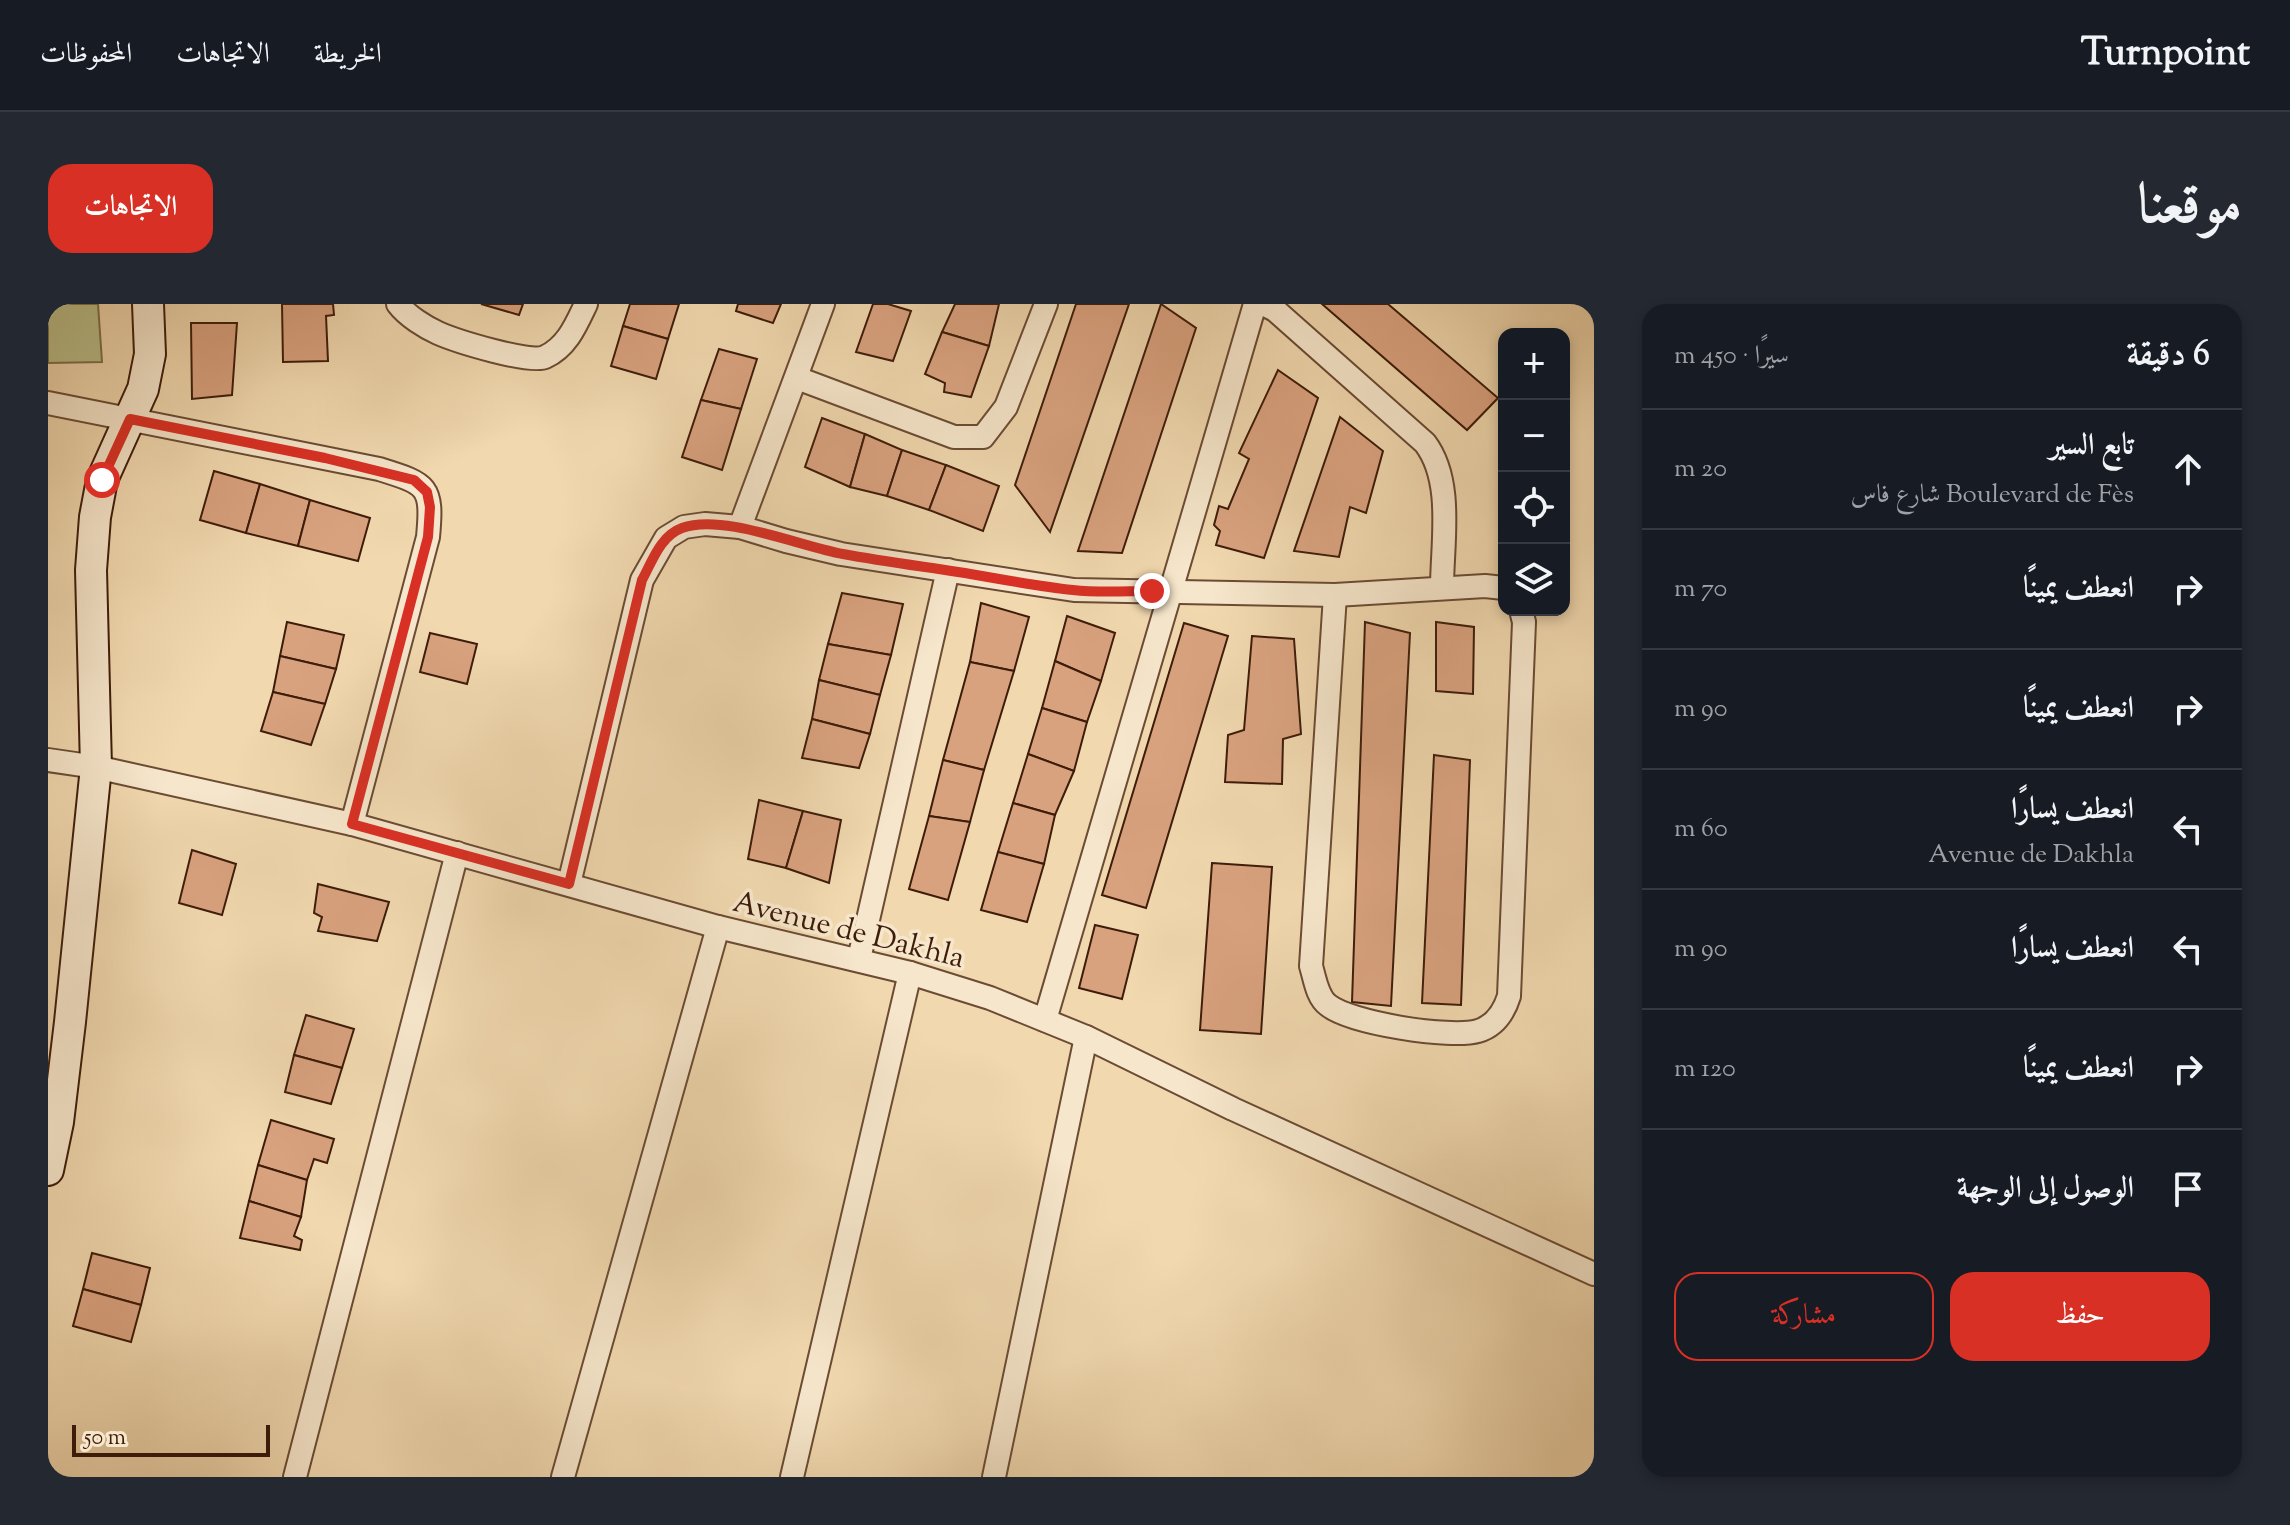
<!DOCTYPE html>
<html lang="ar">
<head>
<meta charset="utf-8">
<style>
  :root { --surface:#171b24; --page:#242831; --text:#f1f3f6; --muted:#9ea1a6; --line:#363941; --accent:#d93025 }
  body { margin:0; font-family:"Sorts Mill Goudy",Amiri,serif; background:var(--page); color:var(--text); direction:rtl }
  .controls { position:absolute; right:24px; top:24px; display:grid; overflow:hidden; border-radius:16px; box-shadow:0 4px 12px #0003 }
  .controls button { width:72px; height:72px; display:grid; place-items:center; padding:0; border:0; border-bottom:2px solid var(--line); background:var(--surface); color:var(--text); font:40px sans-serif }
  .scale { position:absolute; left:24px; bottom:20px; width:198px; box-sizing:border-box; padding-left:8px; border:4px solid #3e1c0a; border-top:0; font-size:22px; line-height:28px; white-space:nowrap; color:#3e1c0a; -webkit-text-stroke:6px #f6e6cb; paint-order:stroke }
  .stop { position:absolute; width:24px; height:24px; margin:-18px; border:6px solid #d93025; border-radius:50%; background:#fff }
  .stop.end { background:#d93025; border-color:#fff; box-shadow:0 2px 8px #0008 }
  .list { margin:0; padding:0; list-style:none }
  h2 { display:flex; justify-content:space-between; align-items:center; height:104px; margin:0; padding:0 32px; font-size:34px }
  h2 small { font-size:26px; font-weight:400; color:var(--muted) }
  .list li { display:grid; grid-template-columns:52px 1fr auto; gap:24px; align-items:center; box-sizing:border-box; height:120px; padding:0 32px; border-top:2px solid var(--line) }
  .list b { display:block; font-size:30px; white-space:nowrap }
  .list p { margin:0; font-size:26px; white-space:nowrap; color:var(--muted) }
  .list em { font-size:26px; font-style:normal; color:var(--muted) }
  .actions { display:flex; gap:16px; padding:24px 32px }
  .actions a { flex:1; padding:18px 0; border:2px solid var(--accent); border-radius:24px; text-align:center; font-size:28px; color:var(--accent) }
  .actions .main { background:var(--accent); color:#fff }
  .icon { flex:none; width:44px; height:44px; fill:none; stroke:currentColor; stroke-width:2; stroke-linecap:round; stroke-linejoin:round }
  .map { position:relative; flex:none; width:1546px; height:1173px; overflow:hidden; direction:ltr; border-radius:24px }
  header { display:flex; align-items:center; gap:48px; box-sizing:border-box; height:112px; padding:0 40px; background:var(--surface); border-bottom:2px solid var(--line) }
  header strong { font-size:38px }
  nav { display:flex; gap:44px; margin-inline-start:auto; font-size:28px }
  .intro { display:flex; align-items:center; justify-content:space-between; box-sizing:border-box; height:192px; padding:0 48px }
  h1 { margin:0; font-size:56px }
  .button { padding:20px 36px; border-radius:24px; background:var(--accent); color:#fff; font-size:28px; font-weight:700 }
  main { display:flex; gap:48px; padding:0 48px }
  aside { flex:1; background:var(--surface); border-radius:24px; box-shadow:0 4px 12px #0003 }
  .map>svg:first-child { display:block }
  .green { fill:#b9bf8b; stroke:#7c6e4a; stroke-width:2 }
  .building { fill:#d9a27f; stroke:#3e1c0a; stroke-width:2 }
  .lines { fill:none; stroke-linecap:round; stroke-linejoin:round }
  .minor-casing { stroke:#6b4b33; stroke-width:26 }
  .secondary-casing { stroke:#3e1c0a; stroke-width:34 }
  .minor { stroke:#f6e6cb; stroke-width:22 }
  .secondary { stroke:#f6e6cb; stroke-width:30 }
  .route { stroke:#d93025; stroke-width:10 }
  .labels { text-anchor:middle; stroke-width:7; stroke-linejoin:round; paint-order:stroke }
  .street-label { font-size:30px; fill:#3e1c0a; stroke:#f6e6cb }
</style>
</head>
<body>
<header>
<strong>Turnpoint</strong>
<nav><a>الخريطة</a><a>الاتجاهات</a><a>المحفوظات</a></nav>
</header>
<div class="intro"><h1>موقعنا</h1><a class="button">الاتجاهات</a></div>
<main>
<aside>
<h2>6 دقيقة<small>سيرًا · 450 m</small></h2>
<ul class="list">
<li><svg class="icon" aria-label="ahead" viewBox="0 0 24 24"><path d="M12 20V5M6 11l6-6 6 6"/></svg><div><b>تابع السير</b><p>Boulevard de Fès شارع فاس</p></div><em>20 m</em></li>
<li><svg class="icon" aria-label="right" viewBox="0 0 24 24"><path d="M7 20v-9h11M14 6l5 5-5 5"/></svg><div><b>انعطف يمينًا</b></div><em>70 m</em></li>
<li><svg class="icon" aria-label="right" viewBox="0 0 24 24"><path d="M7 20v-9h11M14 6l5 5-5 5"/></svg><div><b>انعطف يمينًا</b></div><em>90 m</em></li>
<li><svg class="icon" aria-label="left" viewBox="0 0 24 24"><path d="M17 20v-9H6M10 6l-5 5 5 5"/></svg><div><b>انعطف يسارًا</b><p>Avenue de Dakhla</p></div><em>60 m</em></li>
<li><svg class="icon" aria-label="left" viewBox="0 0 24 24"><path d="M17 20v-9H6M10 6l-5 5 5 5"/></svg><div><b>انعطف يسارًا</b></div><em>90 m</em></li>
<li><svg class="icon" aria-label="right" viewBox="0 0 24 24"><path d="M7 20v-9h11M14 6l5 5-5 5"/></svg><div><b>انعطف يمينًا</b></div><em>120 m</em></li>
<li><svg class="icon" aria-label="arrive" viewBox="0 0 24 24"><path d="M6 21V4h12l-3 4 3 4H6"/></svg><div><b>الوصول إلى الوجهة</b></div></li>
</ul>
<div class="actions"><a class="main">حفظ</a><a>مشاركة</a></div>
</aside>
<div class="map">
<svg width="1546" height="1173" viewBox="0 0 1546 1173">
  <rect width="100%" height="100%" fill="#f1d8af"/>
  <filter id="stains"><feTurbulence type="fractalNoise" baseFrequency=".0025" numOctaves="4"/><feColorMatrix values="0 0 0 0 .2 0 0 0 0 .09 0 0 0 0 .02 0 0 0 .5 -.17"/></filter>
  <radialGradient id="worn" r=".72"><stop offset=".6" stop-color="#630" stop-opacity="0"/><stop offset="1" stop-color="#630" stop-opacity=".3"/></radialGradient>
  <polygon class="green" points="0,0 50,0 54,58 0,59"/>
  <g class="building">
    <polygon points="234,0 285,0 286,11 278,12 280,57 235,58"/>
    <polygon points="433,0 475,0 471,11"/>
    <polygon points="582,0 631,0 620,35 575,22"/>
    <polygon points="690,0 733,0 725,19 688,7"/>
    <polygon points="825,0 840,0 863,7 845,57 808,48"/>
    <polygon points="907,0 951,0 941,42 894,28"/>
    <polygon points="1028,0 1081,0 1002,228 967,181"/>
    <polygon points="1113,0 1148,24 1074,249 1030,247"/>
    <polygon points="1274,0 1340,0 1450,94 1419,126"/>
    <polygon points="143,19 189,19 184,91 144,95"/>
    <polygon points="575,22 620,35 608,75 563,62"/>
    <polygon points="894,28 941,42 923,93 896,88 897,79 877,70"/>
    <polygon points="671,45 709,55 693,105 653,96"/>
    <polygon points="1230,66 1270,94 1216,254 1168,241 1172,227 1166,221 1171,202 1180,205 1201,155 1191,149"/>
    <polygon points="653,96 693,105 674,166 634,153"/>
    <polygon points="1292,113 1335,147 1318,209 1302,203 1291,253 1246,247"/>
    <polygon points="774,114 817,130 802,183 757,163"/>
    <polygon points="817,130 854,146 839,192 802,183"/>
    <polygon points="854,146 898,161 881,206 839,192"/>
    <polygon points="898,161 951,182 935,227 881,206"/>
    <polygon points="166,167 212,180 198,229 152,216"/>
    <polygon points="212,180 262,196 250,242 198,229"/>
    <polygon points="262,196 322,214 310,257 250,242"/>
    <polygon points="794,289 855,300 843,351 780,340"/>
    <polygon points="933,299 981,313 966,367 922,358"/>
    <polygon points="1019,312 1067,329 1053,377 1007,357"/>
    <polygon points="239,318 296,331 288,365 232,352"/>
    <polygon points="1317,318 1362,329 1343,702 1304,698"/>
    <polygon points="1388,318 1426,323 1425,390 1388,387"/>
    <polygon points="1136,319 1180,332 1098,604 1054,591"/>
    <polygon points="382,329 429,340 419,380 372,368"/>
    <polygon points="1204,332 1246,335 1253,430 1235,435 1234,480 1177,478 1180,431 1196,426"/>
    <polygon points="780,340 843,351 832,391 771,376"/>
    <polygon points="232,352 288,365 277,400 225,388"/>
    <polygon points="1007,357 1053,377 1039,418 994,404"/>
    <polygon points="922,358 966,367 936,466 895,456"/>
    <polygon points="771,376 832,391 822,430 764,415"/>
    <polygon points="225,388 277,400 263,441 213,427"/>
    <polygon points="994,404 1039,418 1026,467 980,450"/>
    <polygon points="764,415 822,430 811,464 754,454"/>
    <polygon points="980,450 1026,467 1007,511 965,499"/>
    <polygon points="1386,451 1422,456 1413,701 1374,699"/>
    <polygon points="895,456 936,466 922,518 881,512"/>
    <polygon points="711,496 755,507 738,564 700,555"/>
    <polygon points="965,499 1007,511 996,560 950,548"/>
    <polygon points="755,507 793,516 781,579 738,564"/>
    <polygon points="881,512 922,518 900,596 861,585"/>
    <polygon points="144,546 188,560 174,611 131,599"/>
    <polygon points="950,548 996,560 979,618 933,606"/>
    <polygon points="1164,559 1224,563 1213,730 1152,726"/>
    <polygon points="270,580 341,598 329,637 270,627 274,613 266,609"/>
    <polygon points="1047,621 1090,631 1074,695 1031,684"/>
    <polygon points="258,711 306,725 294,764 246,751"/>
    <polygon points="246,751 294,764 283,800 237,788"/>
    <polygon points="223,816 286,835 279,859 266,855 259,876 210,861"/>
    <polygon points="210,861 259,876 253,913 201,897"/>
    <polygon points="201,897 253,913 246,932 254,936 252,946 192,934"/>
    <polygon points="44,949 102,964 93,1001 35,985"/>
    <polygon points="35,985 93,1001 83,1038 25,1022"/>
  </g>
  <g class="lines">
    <g class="minor-casing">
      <g id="minor">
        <path d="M 350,0 C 359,12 377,23 390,29 C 408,37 482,60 497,53 C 519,43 528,21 538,0"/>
        <path d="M 1215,0 L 1227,6 L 1377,139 C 1406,177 1394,239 1394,284"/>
        <polyline points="749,74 906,133 935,133 958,103 998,0"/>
        <path d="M 0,99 L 331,165 C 379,180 385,181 380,233 L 304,520"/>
        <polyline points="692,223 775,0"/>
        <path d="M 1287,291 L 1263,662 C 1267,675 1269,693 1280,701 C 1302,719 1402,735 1430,727 C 1447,722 1456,708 1461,692 L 1476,318 L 1473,306"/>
        <polyline points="0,456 48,463 304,520 670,623 862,669 942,694 1038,733 1185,805 1546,970"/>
        <polyline points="521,580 594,276 618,234 636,223 657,220 692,223 738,237 793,250 1026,286 1287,291 1437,282 1456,284"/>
        <polyline points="811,655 900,266"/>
        <polyline points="997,716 1207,0"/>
        <polyline points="247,1173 409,549"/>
        <polyline points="515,1173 670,623"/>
        <polyline points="744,1173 862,669"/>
        <polyline points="946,1173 1038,733"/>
      </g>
    </g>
    <g class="secondary-casing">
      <polyline id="secondary" points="0,866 10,818 22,718 48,463 43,266 47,213 54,176 95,85 102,50 100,0"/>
    </g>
    <use href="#minor" class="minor"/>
    <use href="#secondary" class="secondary"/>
  </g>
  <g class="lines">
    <path class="route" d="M 54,176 L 82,115 L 277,154 L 366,176 L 379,188 L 382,203 L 380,233 L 304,520 L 521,580 L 594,276 C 604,258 612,232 634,224 C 674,209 751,242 795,250 C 833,257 871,262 910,268 C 948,274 986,282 1025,286 C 1051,289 1078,287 1104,287"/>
  </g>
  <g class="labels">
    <g class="street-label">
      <text transform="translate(801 625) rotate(14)" y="10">Avenue de Dakhla</text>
    </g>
  </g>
  <rect width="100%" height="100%" filter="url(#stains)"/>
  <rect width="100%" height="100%" fill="url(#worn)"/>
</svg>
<div class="controls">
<button>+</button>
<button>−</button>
<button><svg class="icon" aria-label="locate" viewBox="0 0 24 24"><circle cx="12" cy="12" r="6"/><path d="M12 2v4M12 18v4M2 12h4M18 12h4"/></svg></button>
<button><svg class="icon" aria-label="layers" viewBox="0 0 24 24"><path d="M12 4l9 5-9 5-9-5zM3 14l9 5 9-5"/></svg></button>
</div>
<div class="scale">50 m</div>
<div class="stop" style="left:54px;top:176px"></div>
<div class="stop end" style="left:1104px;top:287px"></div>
</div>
</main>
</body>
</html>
